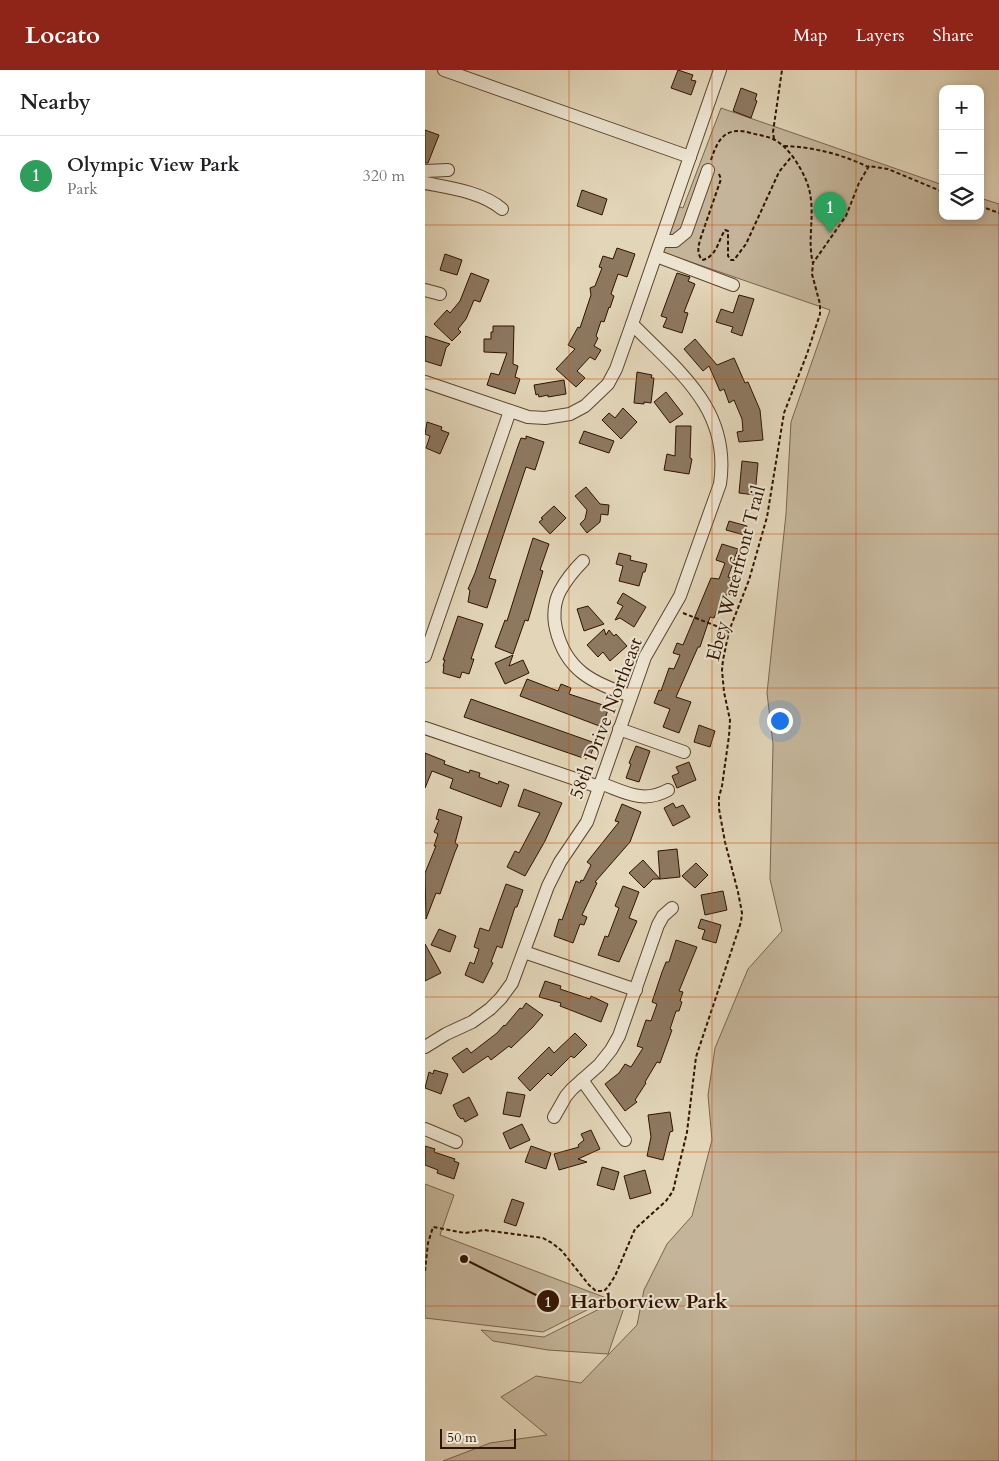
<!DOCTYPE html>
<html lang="en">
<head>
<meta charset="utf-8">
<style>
  :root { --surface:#fff; --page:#f2f2f2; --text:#202124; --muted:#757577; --line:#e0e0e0; --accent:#8f2418 }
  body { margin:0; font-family:Cardo,serif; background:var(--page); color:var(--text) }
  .controls { position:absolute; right:15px; top:15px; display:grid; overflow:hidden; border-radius:10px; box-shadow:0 2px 8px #0003 }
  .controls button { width:45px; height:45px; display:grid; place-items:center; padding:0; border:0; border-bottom:1px solid var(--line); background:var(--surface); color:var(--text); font:25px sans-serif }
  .scale { position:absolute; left:15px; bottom:12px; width:76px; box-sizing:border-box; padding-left:5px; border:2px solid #301300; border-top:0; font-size:14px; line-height:18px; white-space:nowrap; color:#301300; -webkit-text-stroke:4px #ece4d1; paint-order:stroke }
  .you { position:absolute; left:354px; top:650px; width:18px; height:18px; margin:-12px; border:4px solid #fff; border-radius:50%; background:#1a73e8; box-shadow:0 0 0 8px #1a73e833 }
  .badge { display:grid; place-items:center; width:32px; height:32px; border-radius:50%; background:var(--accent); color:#fff; font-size:16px; font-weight:700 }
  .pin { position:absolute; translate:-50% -41px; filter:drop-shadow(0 1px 2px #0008) }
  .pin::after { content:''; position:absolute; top:26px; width:18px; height:15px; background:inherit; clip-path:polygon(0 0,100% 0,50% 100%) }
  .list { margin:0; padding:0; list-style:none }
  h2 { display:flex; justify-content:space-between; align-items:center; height:65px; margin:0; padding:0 20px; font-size:21px }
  h2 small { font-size:16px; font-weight:400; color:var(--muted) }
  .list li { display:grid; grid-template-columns:32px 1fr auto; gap:15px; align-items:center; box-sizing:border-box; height:80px; padding:0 20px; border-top:1px solid var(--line) }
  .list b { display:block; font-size:19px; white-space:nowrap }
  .list p { margin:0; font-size:16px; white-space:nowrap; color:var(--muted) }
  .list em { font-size:16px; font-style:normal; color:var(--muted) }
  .icon { flex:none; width:28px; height:28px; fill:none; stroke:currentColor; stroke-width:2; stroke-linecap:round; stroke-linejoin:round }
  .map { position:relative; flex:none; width:574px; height:1391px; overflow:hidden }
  header { display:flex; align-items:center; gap:30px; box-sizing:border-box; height:70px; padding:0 25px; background:var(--accent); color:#fff }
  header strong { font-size:24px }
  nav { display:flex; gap:28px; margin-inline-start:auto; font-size:18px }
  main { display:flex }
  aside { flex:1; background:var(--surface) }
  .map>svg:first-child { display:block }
  .green { fill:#c4b499; stroke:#7a644c }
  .building { fill:#8d7860; stroke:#301300 }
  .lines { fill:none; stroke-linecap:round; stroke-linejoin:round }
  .minor-casing { stroke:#5c442e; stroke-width:14 }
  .path { stroke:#301300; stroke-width:2; stroke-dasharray:4 2.5; stroke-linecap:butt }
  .minor { stroke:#ece4d1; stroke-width:12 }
  .grid { fill:none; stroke:#cc4e0a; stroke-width:1; stroke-opacity:0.55 }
  .labels { text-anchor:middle; stroke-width:4; stroke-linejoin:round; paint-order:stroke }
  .street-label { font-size:19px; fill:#301300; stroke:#ece4d1 }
  .leader { fill:none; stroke:#301300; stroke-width:2 }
  .callout-dot { fill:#301300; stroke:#ece4d1; stroke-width:2 }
  .mark-label { font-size:15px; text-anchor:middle; font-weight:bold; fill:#fff }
  .callout-label { font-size:20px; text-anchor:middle; font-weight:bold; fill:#301300; stroke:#ece4d1; stroke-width:4; stroke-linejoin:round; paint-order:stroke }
</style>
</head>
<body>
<header>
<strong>Locato</strong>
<nav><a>Map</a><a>Layers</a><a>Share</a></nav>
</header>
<main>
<aside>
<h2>Nearby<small></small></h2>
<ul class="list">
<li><span class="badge" style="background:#2e9e5b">1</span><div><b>Olympic View Park</b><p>Park</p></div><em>320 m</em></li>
</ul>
</aside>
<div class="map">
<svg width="574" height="1391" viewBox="0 0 574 1391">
  <rect width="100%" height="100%" fill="#e2d5b8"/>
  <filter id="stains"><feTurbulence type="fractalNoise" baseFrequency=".004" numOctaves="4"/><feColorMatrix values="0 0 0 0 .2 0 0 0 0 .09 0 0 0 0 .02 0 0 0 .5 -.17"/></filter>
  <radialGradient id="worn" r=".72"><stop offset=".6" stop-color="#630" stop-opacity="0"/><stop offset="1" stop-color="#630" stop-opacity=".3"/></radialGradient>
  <g class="green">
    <polygon points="296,38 518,115 518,146 555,146 555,128 574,134 574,1391 18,1391 65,1373 122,1365 76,1327 111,1306 156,1313 212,1255 219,1220 242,1174 267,1146 287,1070 283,1025 290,978 323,899 357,861 345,809 348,674 342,623 361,444 366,352 405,240 231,180 246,134 258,138"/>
    <polygon points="0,1114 29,1125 15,1165 184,1229 118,1262 0,1248"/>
    <polygon points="190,1231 200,1235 183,1284 123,1280 68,1271 56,1260 119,1267"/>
  </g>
  <g class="building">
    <polygon points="253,0 268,5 266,10 271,11 266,25 246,18"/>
    <polygon points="316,18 332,24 330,30 332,31 326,48 308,41"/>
    <polygon points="0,60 14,65 3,93 0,93"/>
    <polygon points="157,120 182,129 177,145 152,136"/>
    <polygon points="192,178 210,184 202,207 193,204 186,224 189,226 185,238 184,237 179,252 176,251 171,266 173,268 169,276 176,280 170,290 165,287 152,301 160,308 151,317 131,299 150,279 143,275 153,257 155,258 166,225 165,218 170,216 177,198 174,197 178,186 188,189"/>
    <polygon points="20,184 37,190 32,205 15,200"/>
    <polygon points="46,203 64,210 55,232 49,230 41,249 33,259 36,262 27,271 9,254 22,240 25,243 35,231"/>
    <polygon points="252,203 265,207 263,211 270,214 259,242 263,243 257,263 238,257 242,248 236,246"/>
    <polygon points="314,225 329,229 317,266 306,262 308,257 291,252 296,239 308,243"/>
    <polygon points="68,256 89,256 88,294 93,296 90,307 95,309 90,324 62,315 66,303 74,305 82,283 59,282 59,269 66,269 66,262 68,262"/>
    <polygon points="0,266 25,274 21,278 16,296 0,291"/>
    <polygon points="270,269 292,295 309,288 320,313 323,312 335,340 338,370 314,372 312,362 318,361 317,349 309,330 304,333 299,319 295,321 284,296 278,301 259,279"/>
    <polygon points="212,302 227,305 226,308 229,308 226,333 219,332 219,334 209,333"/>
    <polygon points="139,310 141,324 123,327 123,325 114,327 113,324 111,325 109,315"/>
    <polygon points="241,322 258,344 245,353 229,332"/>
    <polygon points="198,338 212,352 196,369 177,350 184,343 190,348"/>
    <polygon points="2,352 17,357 16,360 24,363 15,384 1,378 5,366 0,364"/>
    <polygon points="251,356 266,356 265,388 267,389 264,404 239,400 242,384 250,386"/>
    <polygon points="159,361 189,371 184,383 154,373"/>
    <polygon points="101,366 119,372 110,400 101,397 64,508 71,510 62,538 43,532 45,520 43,519 50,503 93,376 96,368 101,369"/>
    <polygon points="317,391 333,393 330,425 314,423"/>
    <polygon points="161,417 175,434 184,435 183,445 176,444 175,452 162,463 155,454 160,449 162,440 150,426"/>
    <polygon points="129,436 141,448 125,464 114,452 118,449 116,448"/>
    <polygon points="304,451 322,456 319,465 301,460"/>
    <polygon points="108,468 124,474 115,500 118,501 103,551 100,550 88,584 70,577 80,550 82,551"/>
    <polygon points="297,474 313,479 303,507 307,508 306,513 301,526 298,525 289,548 285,547 275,577 273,577 251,627 266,632 254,663 238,657 245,639 229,633 234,620 236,621 244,598 249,599 255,585 248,583 252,573 258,575 286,508 294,509 300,493 291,490"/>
    <polygon points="194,483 206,486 205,490 222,494 220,502 218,502 214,516 194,511 198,496 191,494"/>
    <polygon points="198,523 221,537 209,557 195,548 190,550 198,536 192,533"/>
    <polygon points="163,536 179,554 159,561 152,539"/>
    <polygon points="33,546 58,554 46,589 49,589 44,604 37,602 35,608 18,603 19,596 18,596 20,590 18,590"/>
    <polygon points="179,559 181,565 184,560 189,566 191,564 202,576 185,591 178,582 173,587 162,575"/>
    <polygon points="88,585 84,596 98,590 104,603 80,614 70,593"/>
    <polygon points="102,609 133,621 136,614 146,618 144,624 184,637 177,657 95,626"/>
    <polygon points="46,629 170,673 165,687 162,686 161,689 39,647"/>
    <polygon points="274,655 290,661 285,677 269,672"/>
    <polygon points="211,676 225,681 214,712 201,708 206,694 204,693"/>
    <polygon points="0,683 20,691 19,694 44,703 45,700 55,703 54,707 73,714 74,711 84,715 76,737 25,718 28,709 7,701 0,718"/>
    <polygon points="264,692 271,710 252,718 247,706 254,703 251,697"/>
    <polygon points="99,719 137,733 120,771 100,806 82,797 90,781 94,783 115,743 93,736"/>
    <polygon points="248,733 251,738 258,735 265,747 248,756 239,738"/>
    <polygon points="197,734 216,742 205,772 170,812 172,813 157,845 162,847 159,855 155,854 148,873 129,866 134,849 137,850 151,811 155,813 156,810 158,811 166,795 162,792 194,752 190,751"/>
    <polygon points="14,739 37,747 30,773 33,775 30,782 15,824 11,823 1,849 0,803 11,776 9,776 13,764 9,762 14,750 11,749"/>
    <polygon points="252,779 255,807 235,809 233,781"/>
    <polygon points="218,790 235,809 228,809 219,818 204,803"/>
    <polygon points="271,793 283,805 270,818 257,806"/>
    <polygon points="81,814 98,820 92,837 90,837 77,878 72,876 66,892 68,893 58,913 40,905 45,892 49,894 54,879 49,877 55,858 64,861"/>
    <polygon points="198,816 214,822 204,848 212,851 194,892 173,885 180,866 183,867 194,838 190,836"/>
    <polygon points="298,821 302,840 280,845 276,825"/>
    <polygon points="276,849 296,855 291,873 277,869 280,860 273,858"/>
    <polygon points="14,859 31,866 25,882 6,875"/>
    <polygon points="251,870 272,877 254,921 258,922 255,931 257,932 254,941 251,941 245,959 247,960 235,993 232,992 220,1012 221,1013 210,1030 212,1032 200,1041 180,1014 194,1003 200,994 206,997 218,978 212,976 221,950 226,951 232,934 227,932 237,902 241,892 244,892"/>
    <polygon points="0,874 16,903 0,911"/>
    <polygon points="120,911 136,916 135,919 165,929 166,926 183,934 176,952 135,936 136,933 114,927"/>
    <polygon points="101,933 118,945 108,957 86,978 84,976 66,990 63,986 38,1003 27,988 42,978 46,983 72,963 79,955 80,956 95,938 97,939"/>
    <polygon points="150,963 162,975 149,988 146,986 126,1006 123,1003 105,1021 93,1008 124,977 129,983"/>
    <polygon points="9,1000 23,1004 16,1024 0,1018 4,1002 8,1004"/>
    <polygon points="82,1022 100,1025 95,1047 78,1044"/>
    <polygon points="44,1027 53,1045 40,1052 38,1048 36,1049 33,1046 28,1035"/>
    <polygon points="245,1042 248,1061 245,1062 238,1090 222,1086 226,1067 223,1045"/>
    <polygon points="97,1054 105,1070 85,1079 78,1063"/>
    <polygon points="166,1060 175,1079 153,1089 162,1092 134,1100 129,1084 154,1077 153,1075 159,1070 156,1064"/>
    <polygon points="0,1076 10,1079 9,1082 30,1089 29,1091 34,1093 29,1109 12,1103 13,1100 0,1095"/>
    <polygon points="106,1076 126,1083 121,1099 100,1092"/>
    <polygon points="177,1097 194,1102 189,1120 172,1115"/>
    <polygon points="220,1100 226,1123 205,1129 199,1106"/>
    <polygon points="87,1129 99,1133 91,1156 79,1152"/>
  </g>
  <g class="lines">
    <g class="minor-casing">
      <g id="minor">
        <polyline points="19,0 265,87"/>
        <polyline points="0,101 23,100"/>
        <path d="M 0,113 C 25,118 57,122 77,139"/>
        <polyline points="236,171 250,171 261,162 283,100"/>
        <polyline points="231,186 308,215"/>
        <polyline points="0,220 15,224"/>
        <polyline points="0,312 103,347 120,348 145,344 160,336 183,314 191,299 207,254 295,0"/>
        <path d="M 158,491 C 149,500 141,510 135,521 C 129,532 128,547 131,559 C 141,601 168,613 206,626"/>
        <polyline points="0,586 85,341"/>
        <polyline points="0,658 174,717"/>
        <polyline points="194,659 259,682"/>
        <path d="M 175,713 C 200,722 218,734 243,720"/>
        <polyline points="99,882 211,920"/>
        <path d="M 0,977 L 21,964 L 47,952 L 65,939 L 76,928 L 87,913 L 123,816 L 135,792 L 162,752 L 220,587 L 255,526 L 295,414 C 306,339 254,302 207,254"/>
        <polyline points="157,1010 200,1070"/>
        <polyline points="129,1047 141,1026 147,1019 174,995 186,980 194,966 233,855 238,846 247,838"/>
        <polyline points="0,1059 31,1072"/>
      </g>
    </g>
    <g class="path">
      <polyline points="349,69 348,62 357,0"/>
      <path d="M 359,76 C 388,77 417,84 443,97"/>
      <path d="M 286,90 C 293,68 301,56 326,63 C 333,65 341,66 348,69 C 363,76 375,96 381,110 C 393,139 381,167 388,193"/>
      <path d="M 294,104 L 296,109 L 275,170 C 273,178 272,183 277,190 C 292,187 293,170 300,160 L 303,161 L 303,186 L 306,190 L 309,190 L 321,174 L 354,102 L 367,86"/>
      <polyline points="555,136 574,143"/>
      <polyline points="258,543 304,561"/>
      <polyline points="0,1201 3,1173 8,1157 40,1163 59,1160 118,1168 127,1173 137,1181 164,1215 171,1221 179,1221 183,1217 190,1206 210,1159 241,1131 248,1121 262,1062 271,987 316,852 317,843 313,822 300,772 294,739 294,727 297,716 304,666 305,650 299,622 297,600 298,590 304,561 324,510 342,447 359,343 382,284 395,244 395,234 387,204 388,193 421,146 434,113 444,96 463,99 518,122"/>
    </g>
    <use href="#minor" class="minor"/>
  </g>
  <path class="grid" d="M 144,0 L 144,1391M 287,0 L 287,1391M 431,0 L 431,1391M 0,155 L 574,155M 0,309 L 574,309M 0,464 L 574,464M 0,618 L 574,618M 0,773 L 574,773M 0,927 L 574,927M 0,1082 L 574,1082M 0,1236 L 574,1236"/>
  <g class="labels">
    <g class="street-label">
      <text transform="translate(310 503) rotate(-75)" y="7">Ebey Waterfront Trail</text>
      <text transform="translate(180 648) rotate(-69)" y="7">58th Drive Northeast</text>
    </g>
  </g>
  <path class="leader" d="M39 1189L123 1231"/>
  <g class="callout-dot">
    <circle cx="39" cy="1189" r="5"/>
    <circle cx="123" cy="1231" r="12"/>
  </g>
  <g class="mark-label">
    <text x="123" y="1237">1</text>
  </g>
  <g class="callout-label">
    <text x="224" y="1238">Harborview Park</text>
  </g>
  <rect width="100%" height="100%" filter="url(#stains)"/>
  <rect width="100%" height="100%" fill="url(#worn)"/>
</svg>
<div class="controls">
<button>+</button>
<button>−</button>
<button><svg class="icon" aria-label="layers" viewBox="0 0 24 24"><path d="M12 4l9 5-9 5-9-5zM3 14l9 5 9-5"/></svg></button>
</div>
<div class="scale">50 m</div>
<div class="you"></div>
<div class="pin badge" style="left:405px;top:163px;background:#2e9e5b">1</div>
</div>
</main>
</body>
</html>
